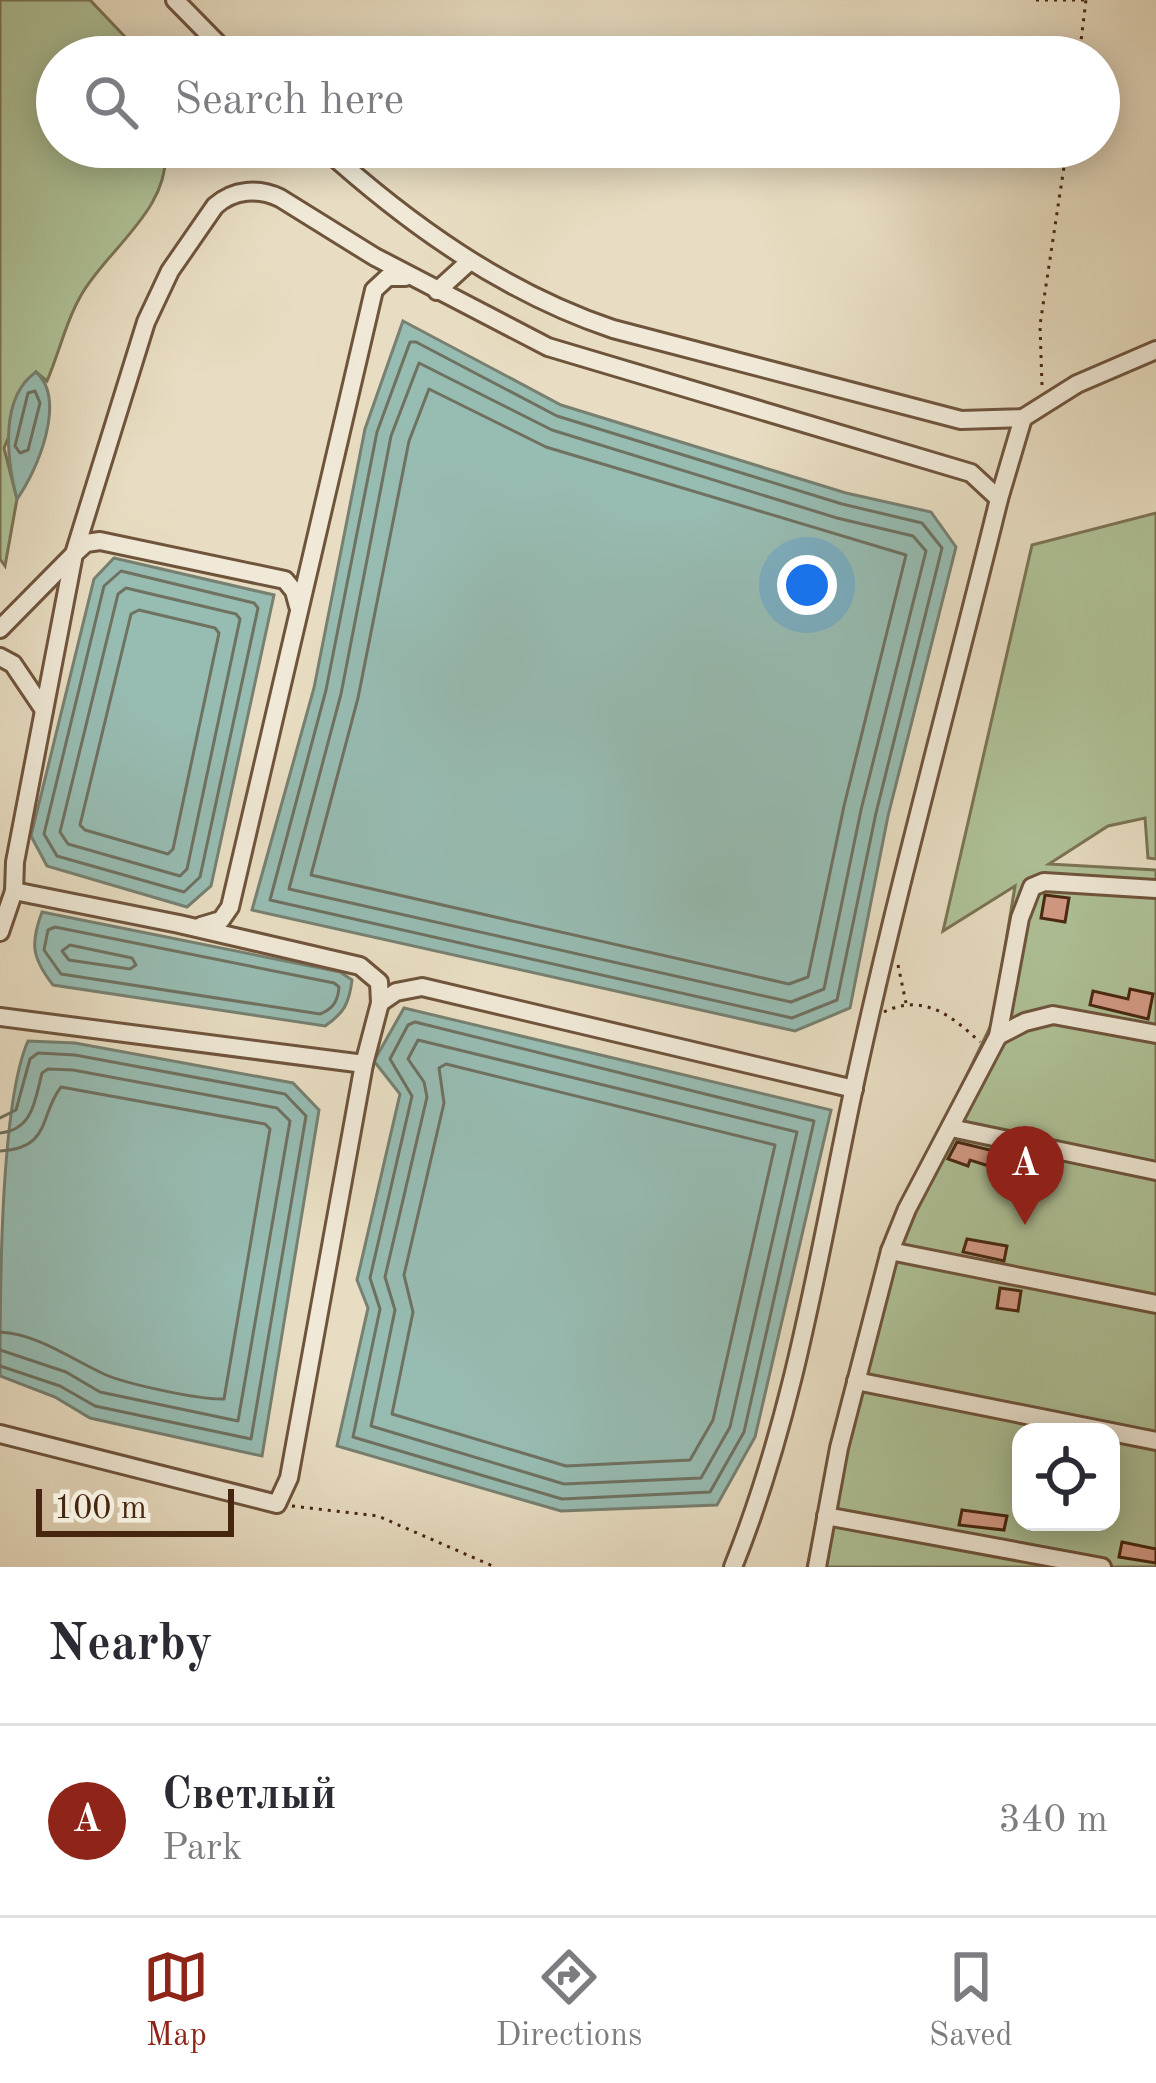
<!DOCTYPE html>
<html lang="en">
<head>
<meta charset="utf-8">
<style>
  :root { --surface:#fff; --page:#f7f7f7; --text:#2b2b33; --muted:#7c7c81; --line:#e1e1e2; --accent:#8f2418 }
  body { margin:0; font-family:"Old Standard TT",serif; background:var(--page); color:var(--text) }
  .controls { position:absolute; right:36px; bottom:36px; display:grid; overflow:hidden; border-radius:24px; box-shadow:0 6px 30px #0003 }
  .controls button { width:108px; height:108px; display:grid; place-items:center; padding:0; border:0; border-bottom:3px solid var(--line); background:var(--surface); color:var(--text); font:60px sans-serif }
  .scale { position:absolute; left:36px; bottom:30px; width:198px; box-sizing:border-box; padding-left:12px; border:6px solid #472610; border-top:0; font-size:33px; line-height:42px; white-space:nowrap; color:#472610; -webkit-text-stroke:9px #f0e9d7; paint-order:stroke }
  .you { position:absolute; left:807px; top:585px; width:42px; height:42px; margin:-30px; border:9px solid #fff; border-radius:50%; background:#1a73e8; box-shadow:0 0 0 18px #1a73e833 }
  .badge { display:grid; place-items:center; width:78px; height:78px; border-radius:50%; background:var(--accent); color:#fff; font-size:39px; font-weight:700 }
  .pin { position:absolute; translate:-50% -99px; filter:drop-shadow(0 3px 6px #0008) }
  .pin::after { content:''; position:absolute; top:63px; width:42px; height:36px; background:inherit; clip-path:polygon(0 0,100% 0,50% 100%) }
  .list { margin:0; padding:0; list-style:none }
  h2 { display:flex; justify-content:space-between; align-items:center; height:156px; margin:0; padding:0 48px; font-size:51px }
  h2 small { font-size:39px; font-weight:400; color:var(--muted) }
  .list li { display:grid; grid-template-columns:78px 1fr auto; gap:36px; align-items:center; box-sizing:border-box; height:192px; padding:0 48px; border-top:3px solid var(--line) }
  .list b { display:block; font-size:45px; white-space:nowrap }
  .list p { margin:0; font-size:39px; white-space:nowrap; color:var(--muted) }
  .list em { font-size:39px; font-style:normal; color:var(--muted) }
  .icon { flex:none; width:66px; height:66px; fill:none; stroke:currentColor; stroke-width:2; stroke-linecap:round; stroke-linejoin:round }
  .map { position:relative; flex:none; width:1156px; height:1567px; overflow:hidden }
  .search { position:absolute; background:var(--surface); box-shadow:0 6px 30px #0003; left:36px; right:36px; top:36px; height:132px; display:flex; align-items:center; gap:30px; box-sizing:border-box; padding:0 42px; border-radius:66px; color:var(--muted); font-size:45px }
  .sheet { height:348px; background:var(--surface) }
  nav { display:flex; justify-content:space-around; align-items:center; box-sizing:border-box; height:168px; border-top:3px solid var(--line); background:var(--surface); font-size:33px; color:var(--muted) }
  nav a { display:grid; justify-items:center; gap:6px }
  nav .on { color:var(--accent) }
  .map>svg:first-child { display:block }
  .green { fill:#afc298; stroke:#7b7454; stroke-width:3; fill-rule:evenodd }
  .water { fill:#97bcb2; stroke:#778071; stroke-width:3 }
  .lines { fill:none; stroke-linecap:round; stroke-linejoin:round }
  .shore { stroke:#6f7161; stroke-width:3 }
  .building { fill:#d49b86; stroke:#472610; stroke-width:3 }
  .minor-casing { stroke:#6f543c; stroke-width:22 }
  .path { stroke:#472610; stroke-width:3; stroke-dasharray:3 6; stroke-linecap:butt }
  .minor { stroke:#f0e9d7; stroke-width:16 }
</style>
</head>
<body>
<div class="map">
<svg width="1156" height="1567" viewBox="0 0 1156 1567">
  <rect width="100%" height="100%" fill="#e8ddc2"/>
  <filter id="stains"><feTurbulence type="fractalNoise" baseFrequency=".00167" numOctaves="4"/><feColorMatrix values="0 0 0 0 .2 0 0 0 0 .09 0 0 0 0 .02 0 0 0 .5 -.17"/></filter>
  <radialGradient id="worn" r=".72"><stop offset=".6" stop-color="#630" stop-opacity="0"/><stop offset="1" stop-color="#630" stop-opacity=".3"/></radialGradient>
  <g class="green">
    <path d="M 0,0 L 90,0 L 129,41 L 135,57 L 57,57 L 57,147 L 165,147 C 172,207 111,246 83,292 C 67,318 59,353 47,381 L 36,372 L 4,448 L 17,499 L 5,566 L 0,559 Z"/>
    <path d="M 1156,513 L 1156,859 L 1148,858 L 1145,818 L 1108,826 L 1049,864 L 1156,870 L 1156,1567 L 807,1567 L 881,1253 L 993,1021 L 1015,886 L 943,931 L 1032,545 ZM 1021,1432 L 1111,1432 L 1111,1522 L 1021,1522 Z"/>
  </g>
  <g class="water">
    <polygon points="403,321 561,405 846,493 931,512 956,547 888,816 850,1008 795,1031 252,910 314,688 365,429"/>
    <path d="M 36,372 C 67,399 38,470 17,499 C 6,457 0,397 36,372 Z"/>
    <polygon points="114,558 274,595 211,886 187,907 47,866 31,836 94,579"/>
    <path d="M 42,912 L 340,972 L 352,980 C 349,1004 344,1013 325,1026 L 53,985 C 32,958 30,944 42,912 Z"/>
    <polygon points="404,1008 831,1110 755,1437 717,1505 561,1511 337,1446 368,1308 357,1280 400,1094 374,1061"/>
    <path d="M 28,1041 L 75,1043 L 293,1083 L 319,1110 L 262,1456 L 90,1418 L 55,1397 L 0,1376 C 0,1295 0,1104 28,1041 Z"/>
  </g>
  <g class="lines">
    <g class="shore">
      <polygon points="410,342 416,342 557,416 842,504 922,523 942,548 876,813 837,1000 792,1018 270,900 326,690 377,432"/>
      <polygon points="419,363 552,430 837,518 913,536 926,551 861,810 824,989 791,1002 289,889 341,694 391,436"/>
      <polygon points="429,389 546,447 906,555 844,806 808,977 789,984 311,875 358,698 409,441"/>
      <polygon points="35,391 40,403 28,450 20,453 15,446 28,393"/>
      <polygon points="121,571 254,603 258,608 200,877 184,892 57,856 44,834 104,586"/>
      <polygon points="126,588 236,614 240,619 187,869 180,876 68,844 60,832 118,594"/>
      <polygon points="139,610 215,628 219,633 173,849 168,854 85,830 80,825 131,614"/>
      <path d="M 55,927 L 334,983 L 339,987 C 338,1001 333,1009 320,1014 L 61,974 L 44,950 L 48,930 Z"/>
      <polygon points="70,945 132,958 136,965 130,969 69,960 62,951"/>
      <polygon points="415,1022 814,1121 744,1432 710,1492 562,1499 353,1437 380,1309 370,1278 412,1096 390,1059 408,1025"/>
      <polygon points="418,1040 797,1132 730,1427 701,1478 564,1484 371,1426 395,1310 385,1277 427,1097 424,1082 408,1059"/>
      <polygon points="446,1064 775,1145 713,1420 690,1460 566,1466 392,1414 413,1312 404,1275 444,1103 439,1068"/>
      <polyline points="0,1118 16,1110 30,1059 38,1053 75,1055 285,1094 306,1116 251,1439 95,1406 60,1386 0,1366"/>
      <path d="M 0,1133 C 33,1130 35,1100 42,1073 L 48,1069 L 73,1070 L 277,1108 L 290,1121 L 238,1421 L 100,1392 L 66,1372 L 0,1350"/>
      <path d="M 0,1151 C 52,1148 39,1115 61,1087 L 265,1124 L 270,1129 L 224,1399 C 200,1400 126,1384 104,1374 C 71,1359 38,1334 0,1332"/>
    </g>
  </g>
  <g class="building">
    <polygon points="1045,895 1069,898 1065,922 1041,918"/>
    <polygon points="1130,989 1153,994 1148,1019 1090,1005 1093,991 1128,999"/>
    <polygon points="957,1142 994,1151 989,1166 970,1160 968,1166 948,1159"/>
    <polygon points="967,1239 1007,1246 1004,1261 963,1252"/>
    <polygon points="1000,1288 1021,1291 1018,1311 997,1308"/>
    <polygon points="962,1510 1007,1516 1004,1530 959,1525"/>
    <polygon points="1122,1542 1156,1549 1156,1563 1119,1557"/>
  </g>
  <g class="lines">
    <g class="minor-casing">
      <g id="minor">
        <polyline points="175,0 231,57"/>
        <path d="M 323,147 C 408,224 503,292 613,329 L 961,420 L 1023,418 L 1077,384 L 1156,350"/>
        <polyline points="437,291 470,261"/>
        <path d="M 0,629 L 74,554 L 146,322 L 170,271 L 215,206 C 234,189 258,188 280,198 L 375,257 L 548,347 L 971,473 L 999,499"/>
        <polyline points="0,657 13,664 44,710"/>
        <polyline points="201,926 221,920 230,907 374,290 388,277 405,277"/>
        <polyline points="0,932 14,891 15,862 74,554 86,543 100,541 285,580 294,591 298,606"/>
        <polyline points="380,1003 396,992 422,987 854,1089"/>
        <polyline points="0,1017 364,1064"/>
        <polyline points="998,1036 1025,1022 1053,1015 1156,1034"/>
        <polyline points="951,1128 1156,1171"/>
        <polyline points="890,1251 1156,1304"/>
        <polyline points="856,1381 1156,1441"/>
        <polyline points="0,1434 277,1504 289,1478 364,1064 380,1003 379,982 360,966 179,924 14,891"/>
        <polyline points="826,1516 1102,1567"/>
        <path d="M 733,1567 C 797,1408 821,1240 857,1073 C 899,881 952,690 999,499 L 1023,418"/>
        <polyline points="817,1567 839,1448 890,1251 907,1209 998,1036 1020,918 1032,887 1044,882 1156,889"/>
      </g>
    </g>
    <g class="path">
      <polyline points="1036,0 1089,0"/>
      <polyline points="1079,57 1086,0"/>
      <polyline points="1042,385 1040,325 1067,147"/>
      <polyline points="898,965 906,1003"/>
      <path d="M 884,1012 C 923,993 951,1015 980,1042"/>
      <polyline points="292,1506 378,1516 495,1567"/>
    </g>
    <use href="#minor" class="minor"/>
  </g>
  <rect width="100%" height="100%" filter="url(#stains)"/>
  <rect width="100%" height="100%" fill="url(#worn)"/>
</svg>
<div class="controls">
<button><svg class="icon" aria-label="locate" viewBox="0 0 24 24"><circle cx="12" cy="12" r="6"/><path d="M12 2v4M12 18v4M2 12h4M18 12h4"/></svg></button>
</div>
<div class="scale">100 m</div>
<div class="you"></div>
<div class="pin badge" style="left:1025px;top:1225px">A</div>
<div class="search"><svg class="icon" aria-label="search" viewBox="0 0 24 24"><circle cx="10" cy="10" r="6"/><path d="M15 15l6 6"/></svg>Search here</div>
</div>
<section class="sheet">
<h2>Nearby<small></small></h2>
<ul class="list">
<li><span class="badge">A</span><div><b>Светлый</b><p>Park</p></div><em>340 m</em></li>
</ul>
</section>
<nav>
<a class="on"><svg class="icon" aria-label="map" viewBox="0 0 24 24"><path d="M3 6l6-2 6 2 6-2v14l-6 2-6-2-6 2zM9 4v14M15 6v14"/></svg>Map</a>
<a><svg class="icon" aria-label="directions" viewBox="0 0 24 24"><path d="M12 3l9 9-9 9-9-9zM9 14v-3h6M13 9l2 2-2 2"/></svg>Directions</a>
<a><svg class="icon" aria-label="saved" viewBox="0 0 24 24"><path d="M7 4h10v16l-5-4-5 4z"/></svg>Saved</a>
</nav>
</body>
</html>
